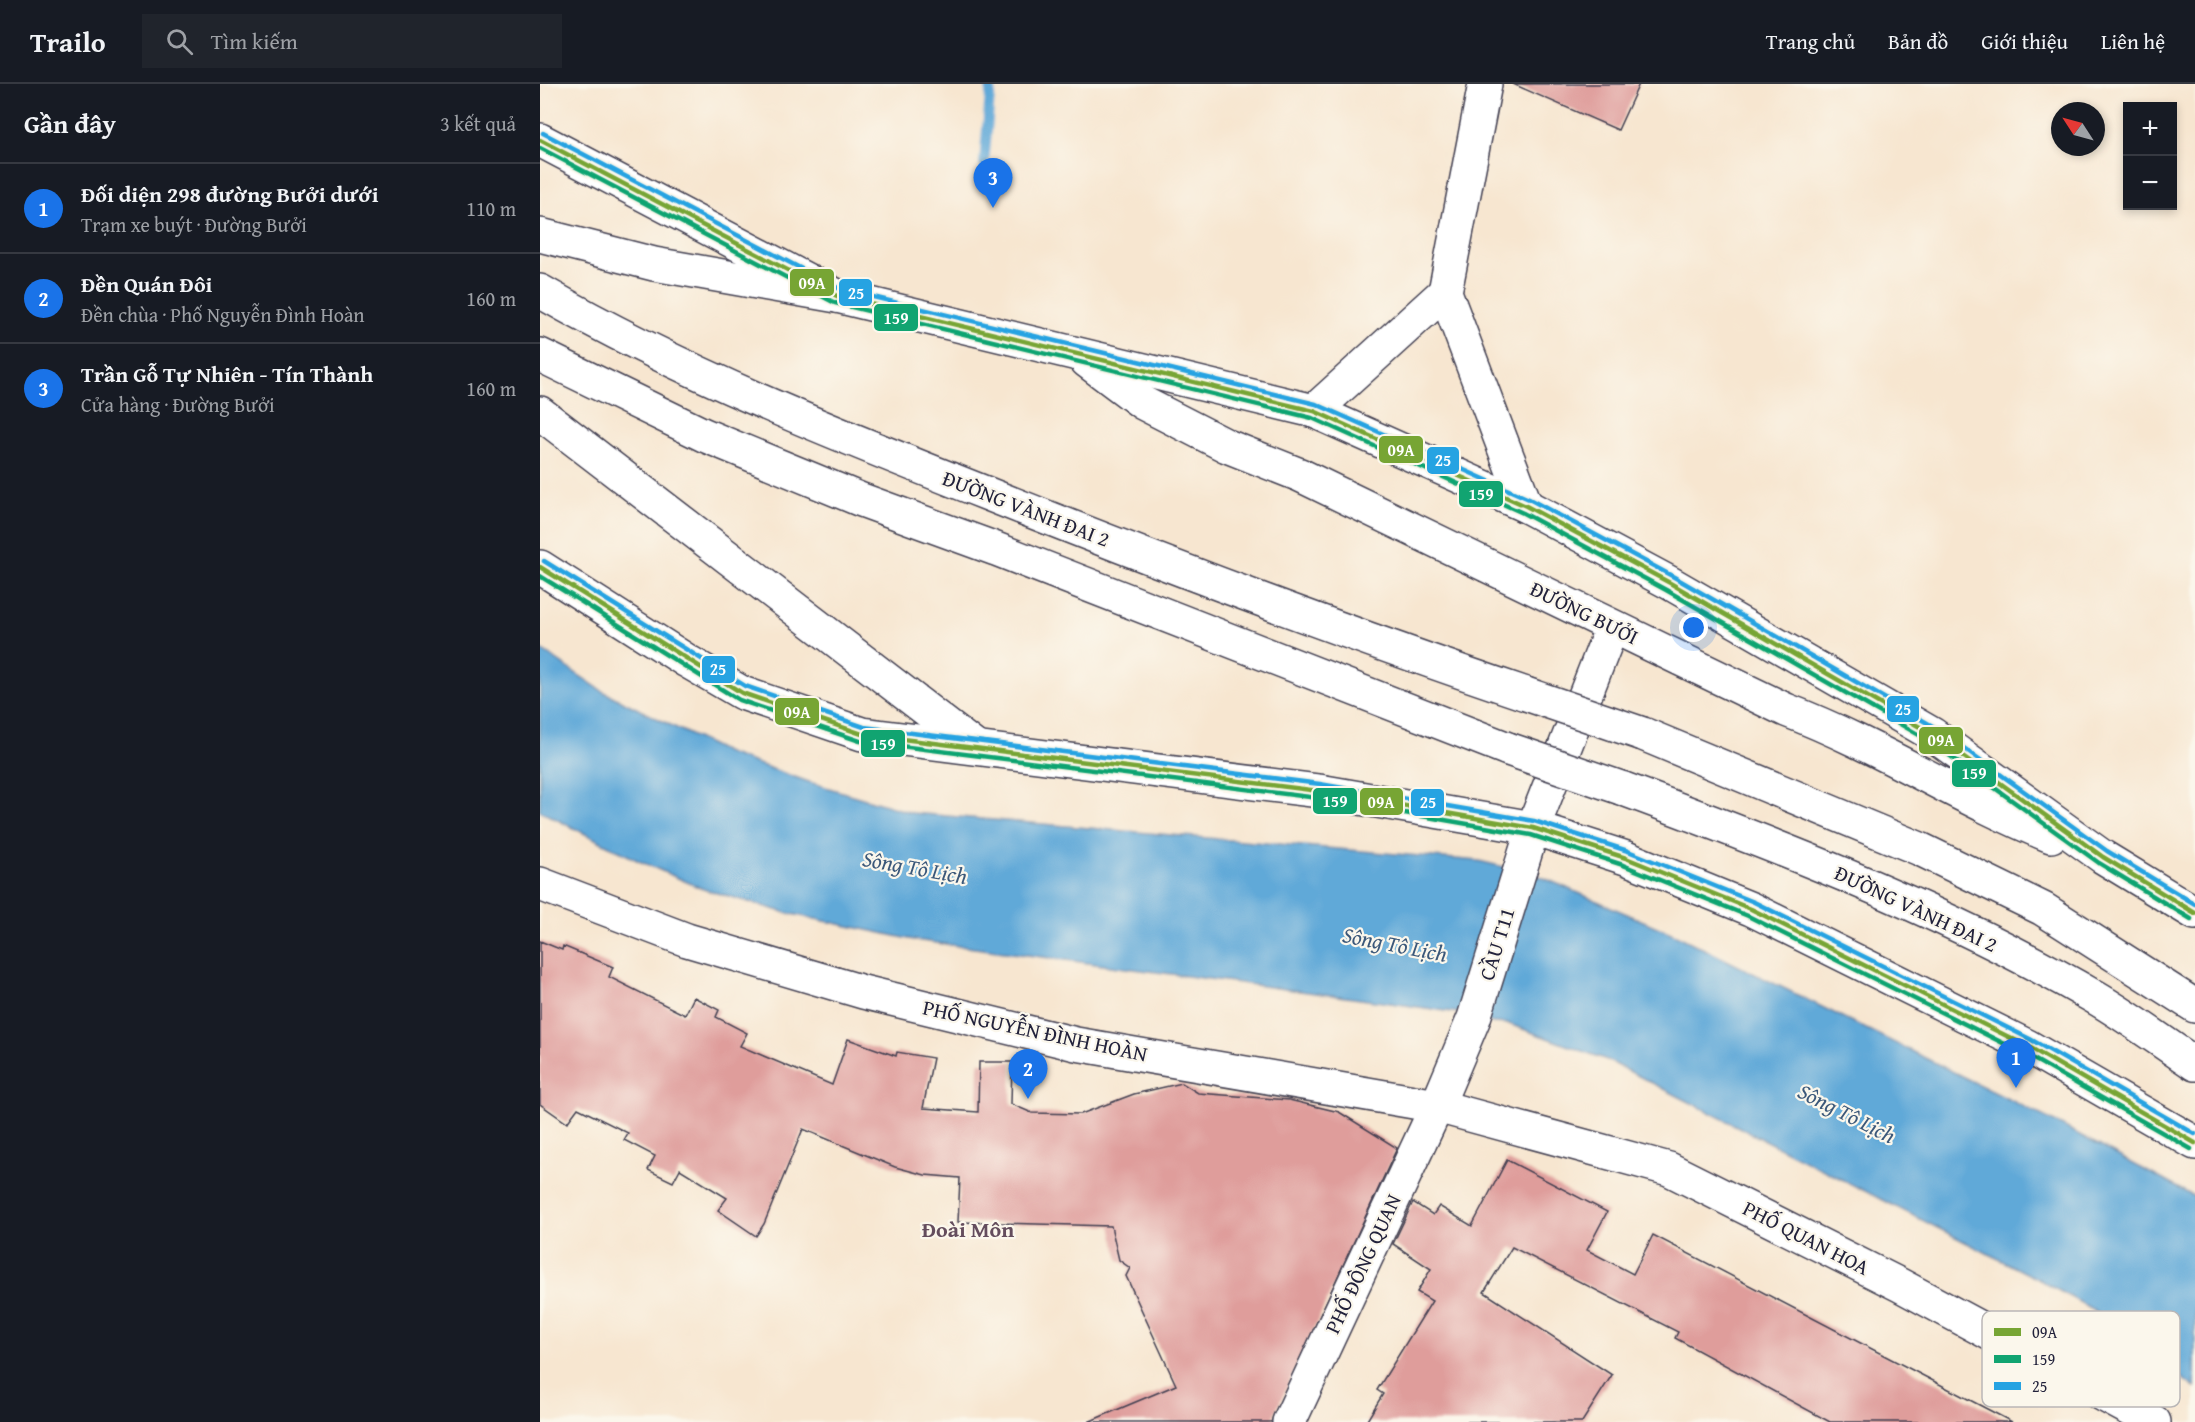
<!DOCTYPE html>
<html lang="vi">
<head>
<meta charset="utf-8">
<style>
  :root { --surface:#171b24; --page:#20242c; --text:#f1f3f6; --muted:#9ea1a6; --line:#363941; --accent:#1a73e8 }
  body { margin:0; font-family:"Gentium Book Plus",serif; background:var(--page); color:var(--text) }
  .controls { position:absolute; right:18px; top:18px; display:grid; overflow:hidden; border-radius:0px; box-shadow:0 3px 9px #0003 }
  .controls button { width:54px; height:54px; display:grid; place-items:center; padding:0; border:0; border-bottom:2px solid var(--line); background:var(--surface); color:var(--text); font:30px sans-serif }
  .compass { position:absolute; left:1511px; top:18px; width:54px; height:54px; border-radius:50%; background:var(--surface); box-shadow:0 3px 9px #0003; rotate:306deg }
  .you { position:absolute; left:1154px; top:544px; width:21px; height:21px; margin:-15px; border:4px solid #fff; border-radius:50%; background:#1a73e8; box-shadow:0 0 0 9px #1a73e833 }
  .badge { display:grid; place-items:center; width:39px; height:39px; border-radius:50%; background:var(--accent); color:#fff; font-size:20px; font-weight:700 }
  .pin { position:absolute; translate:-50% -50px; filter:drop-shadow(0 2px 3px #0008) }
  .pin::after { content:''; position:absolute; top:32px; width:21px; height:18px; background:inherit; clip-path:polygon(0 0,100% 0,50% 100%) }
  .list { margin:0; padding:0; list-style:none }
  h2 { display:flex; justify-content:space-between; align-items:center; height:78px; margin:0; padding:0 24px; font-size:26px }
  h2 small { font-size:20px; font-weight:400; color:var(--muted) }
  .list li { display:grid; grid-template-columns:39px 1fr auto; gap:18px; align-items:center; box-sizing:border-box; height:90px; padding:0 24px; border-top:2px solid var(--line) }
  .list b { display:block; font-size:22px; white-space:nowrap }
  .list p { margin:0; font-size:20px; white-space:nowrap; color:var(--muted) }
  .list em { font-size:20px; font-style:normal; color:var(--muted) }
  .icon { flex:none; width:33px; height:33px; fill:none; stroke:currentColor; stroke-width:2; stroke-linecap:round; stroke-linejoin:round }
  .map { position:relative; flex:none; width:1655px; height:1338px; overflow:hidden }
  header { display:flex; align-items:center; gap:36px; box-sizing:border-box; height:84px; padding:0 30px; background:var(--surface); border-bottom:2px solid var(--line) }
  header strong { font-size:28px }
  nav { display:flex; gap:33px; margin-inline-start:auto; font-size:21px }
  .search { width:420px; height:54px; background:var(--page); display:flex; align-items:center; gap:15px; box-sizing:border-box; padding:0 21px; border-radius:0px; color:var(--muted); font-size:22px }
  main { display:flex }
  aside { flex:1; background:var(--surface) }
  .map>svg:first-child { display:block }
  .water { fill:#61a9d8; stroke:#42668a; stroke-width:1.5 }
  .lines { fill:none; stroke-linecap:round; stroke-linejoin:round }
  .stream { stroke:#61a9d8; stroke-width:10 }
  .building { fill:#df9d9b }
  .minor-casing { stroke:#423f51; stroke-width:36 }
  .secondary-casing { stroke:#423f51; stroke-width:36 }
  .primary-casing { stroke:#423f51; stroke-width:36 }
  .trunk-casing { stroke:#423f51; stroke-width:36 }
  .minor { stroke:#fff; stroke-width:33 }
  .secondary { stroke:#fff; stroke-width:33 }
  .primary { stroke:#fff; stroke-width:33 }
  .trunk { stroke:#fff; stroke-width:33 }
  .trunk-bridge-casing { stroke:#423f51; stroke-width:36; stroke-linecap:butt }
  .trunk-bridge { stroke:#fff; stroke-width:33 }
  .bus-1-casing { stroke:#fbf7ec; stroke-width:9 }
  .bus-2-casing { stroke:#fbf7ec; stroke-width:9 }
  .bus-3-casing { stroke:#fbf7ec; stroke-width:9 }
  .bus-1 { stroke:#77a534; stroke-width:4.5 }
  .bus-2 { stroke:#11a471; stroke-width:4.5 }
  .bus-3 { stroke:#26a3e2; stroke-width:4.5 }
  .labels { text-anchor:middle; stroke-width:4.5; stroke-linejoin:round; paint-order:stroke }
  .street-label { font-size:21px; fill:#22223b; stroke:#fbf7ec }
  .water-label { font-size:22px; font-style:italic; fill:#3b587a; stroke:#fbf7ec }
  .neighbourhood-label { font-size:22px; font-weight:bold; fill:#644d5d; stroke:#fbf7ec }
  .key { fill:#fbf7ec; stroke:#bab7b7; stroke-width:1.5 }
  .key-label { font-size:16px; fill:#22223b }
  .line-badge { stroke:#fbf7ec; stroke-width:2 }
  .badge-label { font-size:16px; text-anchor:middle; font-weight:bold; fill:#fff }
</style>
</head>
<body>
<header>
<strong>Trailo</strong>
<div class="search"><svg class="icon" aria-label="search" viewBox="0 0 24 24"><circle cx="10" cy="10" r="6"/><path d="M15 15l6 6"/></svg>Tìm kiếm</div>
<nav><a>Trang chủ</a><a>Bản đồ</a><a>Giới thiệu</a><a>Liên hệ</a></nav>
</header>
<main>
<aside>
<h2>Gần đây<small>3 kết quả</small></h2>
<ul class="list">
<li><span class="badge">1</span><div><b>Đối diện 298 đường Bưởi dưới</b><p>Trạm xe buýt · Đường Bưởi</p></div><em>110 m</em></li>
<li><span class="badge">2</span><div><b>Đền Quán Đôi</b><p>Đền chùa · Phố Nguyễn Đình Hoàn</p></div><em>160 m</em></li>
<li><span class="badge">3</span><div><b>Trần Gỗ Tự Nhiên - Tín Thành</b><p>Cửa hàng · Đường Bưởi</p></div><em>160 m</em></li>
</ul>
</aside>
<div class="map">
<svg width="1655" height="1338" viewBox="0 0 1655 1338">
  <rect width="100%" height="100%" fill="#fbf7ec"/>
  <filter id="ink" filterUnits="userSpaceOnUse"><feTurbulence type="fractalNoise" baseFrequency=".0167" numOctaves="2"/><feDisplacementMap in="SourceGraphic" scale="12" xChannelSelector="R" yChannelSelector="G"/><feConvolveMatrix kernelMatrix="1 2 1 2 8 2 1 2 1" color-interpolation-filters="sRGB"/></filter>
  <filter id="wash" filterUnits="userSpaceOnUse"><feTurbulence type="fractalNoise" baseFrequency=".008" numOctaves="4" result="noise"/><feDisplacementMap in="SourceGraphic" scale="24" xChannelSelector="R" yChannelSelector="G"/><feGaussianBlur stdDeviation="1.35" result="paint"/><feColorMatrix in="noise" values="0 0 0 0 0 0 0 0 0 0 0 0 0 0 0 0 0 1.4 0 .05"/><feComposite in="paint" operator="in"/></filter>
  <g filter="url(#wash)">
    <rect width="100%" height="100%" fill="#f7e6d0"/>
    <polygon class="water" points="0,565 64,608 187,669 269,698 372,729 939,777 997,791 1138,852 1521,1041 1655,1113 1655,1304 1550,1224 1498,1195 1067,976 969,940 953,939 919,929 858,920 374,856 247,829 163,805 99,777 0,727"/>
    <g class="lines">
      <polyline class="stream" points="444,80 451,0"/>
    </g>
    <g id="blocks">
      <g class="building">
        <polygon points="973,0 1099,0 1078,46"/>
        <polygon points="0,857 22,866 23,862 73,883 69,893 145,931 154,913 179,926 176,933 207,949 200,962 292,1001 308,955 356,972 357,968 393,974 383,1024 438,1028 439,978 472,978 471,1020 492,1029 541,1030 594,1010 642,999 658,1009 749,1016 799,1028 857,1064 731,1338 548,1338 636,1301 586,1192 590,1184 579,1176 571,1142 418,1138 420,1094 385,1091 355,1083 263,1045 224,1140 216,1152 178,1126 187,1114 140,1085 133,1098 108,1086 115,1072 84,1056 88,1049 38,1024 27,1039 0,1020"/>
        <polygon points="967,1076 1067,1128 1047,1166 1093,1190 1113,1151 1472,1338 1290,1338 1135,1254 1138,1248 972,1163 944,1208 1072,1291 1042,1338 826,1338 843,1310 837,1306 892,1217 877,1208 891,1185 853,1160 873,1118 893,1131 899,1122 932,1142"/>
      </g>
    </g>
  </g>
  <g filter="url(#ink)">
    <use href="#blocks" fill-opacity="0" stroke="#423f51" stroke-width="1.5"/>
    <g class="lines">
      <g class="minor-casing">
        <g id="minor">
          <polyline points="945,0 905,208 986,422"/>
          <polyline points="774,327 905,208"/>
          <polyline points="749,1338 897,1022 934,934 993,744"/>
        </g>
      </g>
      <g class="secondary-casing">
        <polyline id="secondary" points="0,800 147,856 323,908 536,960 897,1022 1129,1085 1360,1201 1614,1338"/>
      </g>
      <g class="primary-casing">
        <g id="primary">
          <polyline points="0,56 297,212 774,327 986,422 1130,499 1392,650 1563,773 1655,829"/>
          <path d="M 547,277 L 603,319 L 687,362 L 760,391 L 1246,626 C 1338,661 1420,715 1511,752"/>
          <polyline points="0,483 147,577 202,609 322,650 779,707 993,744 1086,774 1211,825 1487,962 1655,1059"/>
          <polyline points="993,744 1072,543"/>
        </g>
      </g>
      <g class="trunk-casing">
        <g id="trunk">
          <polyline points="0,151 114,180 297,212"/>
          <path d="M 0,207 C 142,289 296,350 448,410 C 626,481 805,549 986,610"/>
          <polyline points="0,271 164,351 319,415 456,465 968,665"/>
          <polyline points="0,329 435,663"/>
          <polyline points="1103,650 1380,765 1503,825 1655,922"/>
          <path d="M 1081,704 C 1243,764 1407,827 1556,914 C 1590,934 1622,958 1655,980"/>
        </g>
      </g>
      <use href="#minor" class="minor"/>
      <use href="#secondary" class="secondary"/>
      <use href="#primary" class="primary"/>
      <use href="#trunk" class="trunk"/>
      <g class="trunk-bridge-casing">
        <g id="trunk-bridge">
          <polyline points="986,610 1103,650"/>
          <polyline points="968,665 1081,704"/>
        </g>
      </g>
      <use href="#trunk-bridge" class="trunk-bridge"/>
      <g class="bus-1-casing">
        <g id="bus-1">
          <polyline points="0,56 297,212 774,327 986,422 1130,499 1392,650 1563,773 1655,829"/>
          <polyline points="0,483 202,609 322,650 779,707 993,744 1086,774 1211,825 1487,962 1655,1059"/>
        </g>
      </g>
      <g class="bus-2-casing">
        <g id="bus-2">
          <polyline points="0,64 295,219 772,334 983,429 1126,506 1388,656 1559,779 1651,835"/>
          <polyline points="0,492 199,616 320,657 778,714 991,751 1083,781 1208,832 1483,969 1651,1065"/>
        </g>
      </g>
      <g class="bus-3-casing">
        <g id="bus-3">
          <polyline points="3,49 300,205 776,320 989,415 1134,493 1396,644 1567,767 1655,820"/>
          <polyline points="4,477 205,602 324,643 780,700 994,737 1088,767 1214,818 1490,955 1655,1050"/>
        </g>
      </g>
      <use href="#bus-1" class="bus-1"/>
      <use href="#bus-2" class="bus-2"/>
      <use href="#bus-3" class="bus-3"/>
    </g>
  </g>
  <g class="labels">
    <g class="street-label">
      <text transform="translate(486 425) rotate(21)" y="7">ĐƯỜNG VÀNH ĐAI 2</text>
      <text transform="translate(1044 529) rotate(26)" y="7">ĐƯỜNG BƯỞI</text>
      <text transform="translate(1376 825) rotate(25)" y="7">ĐƯỜNG VÀNH ĐAI 2</text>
      <text transform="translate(957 860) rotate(-73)" y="7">CẦU T11</text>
      <text transform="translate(495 947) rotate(12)" y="7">PHỐ NGUYỄN ĐÌNH HOÀN</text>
      <text transform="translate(1266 1154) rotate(27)" y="7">PHỐ QUAN HOA</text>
      <text transform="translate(823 1180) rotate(-65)" y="7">PHỐ ĐÔNG QUAN</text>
    </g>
    <g class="water-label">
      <text transform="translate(375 783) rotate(10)" y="8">Sông Tô Lịch</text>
      <text transform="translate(855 860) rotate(11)" y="8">Sông Tô Lịch</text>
      <text transform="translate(1307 1029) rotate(27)" y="8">Sông Tô Lịch</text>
    </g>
    <g class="neighbourhood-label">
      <text x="428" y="1153">Đoài Môn</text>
    </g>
  </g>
  <rect x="1442" y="1227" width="198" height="96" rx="9" class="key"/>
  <rect x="1454" y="1244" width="27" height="8" fill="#77a534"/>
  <rect x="1454" y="1271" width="27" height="8" fill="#11a471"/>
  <rect x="1454" y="1298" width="27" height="8" fill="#26a3e2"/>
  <g class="key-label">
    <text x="1492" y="1254">09A</text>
    <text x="1492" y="1281">159</text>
    <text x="1492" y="1308">25</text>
  </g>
  <g class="line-badge">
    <rect x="249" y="184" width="46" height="29" rx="6" fill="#77a534"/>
    <rect x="298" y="194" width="35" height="29" rx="6" fill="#26a3e2"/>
    <rect x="333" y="219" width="46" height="29" rx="6" fill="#11a471"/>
    <rect x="838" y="351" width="46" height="29" rx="6" fill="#77a534"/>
    <rect x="886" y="362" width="34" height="29" rx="6" fill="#26a3e2"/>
    <rect x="918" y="396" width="46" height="28" rx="6" fill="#11a471"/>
    <rect x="161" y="571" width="35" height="29" rx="6" fill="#26a3e2"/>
    <rect x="1346" y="611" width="34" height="28" rx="6" fill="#26a3e2"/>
    <rect x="234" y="613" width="46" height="29" rx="6" fill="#77a534"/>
    <rect x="1378" y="642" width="46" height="29" rx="6" fill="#77a534"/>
    <rect x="320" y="645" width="46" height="29" rx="6" fill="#11a471"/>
    <rect x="1411" y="675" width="46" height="29" rx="6" fill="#11a471"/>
    <rect x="772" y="703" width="46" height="28" rx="6" fill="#11a471"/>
    <rect x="819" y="703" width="45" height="29" rx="6" fill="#77a534"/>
    <rect x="870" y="704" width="35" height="29" rx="6" fill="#26a3e2"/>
  </g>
  <g class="badge-label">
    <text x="272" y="205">09A</text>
    <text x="316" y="215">25</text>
    <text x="356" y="240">159</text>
    <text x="861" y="372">09A</text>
    <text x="903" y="382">25</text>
    <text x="941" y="416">159</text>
    <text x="178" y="591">25</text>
    <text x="1363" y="631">25</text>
    <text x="257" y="634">09A</text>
    <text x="1401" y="662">09A</text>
    <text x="343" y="666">159</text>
    <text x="1434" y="695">159</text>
    <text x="795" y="723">159</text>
    <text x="841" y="724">09A</text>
    <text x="888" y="724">25</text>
  </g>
</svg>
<div class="controls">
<button>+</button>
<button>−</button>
</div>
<svg class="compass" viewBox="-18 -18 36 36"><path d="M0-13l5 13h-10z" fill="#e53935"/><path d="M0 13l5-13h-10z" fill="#9ea1a6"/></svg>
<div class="you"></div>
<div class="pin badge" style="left:1476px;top:1004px">1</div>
<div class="pin badge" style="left:488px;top:1015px">2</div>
<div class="pin badge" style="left:453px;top:124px">3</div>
</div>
</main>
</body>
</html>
